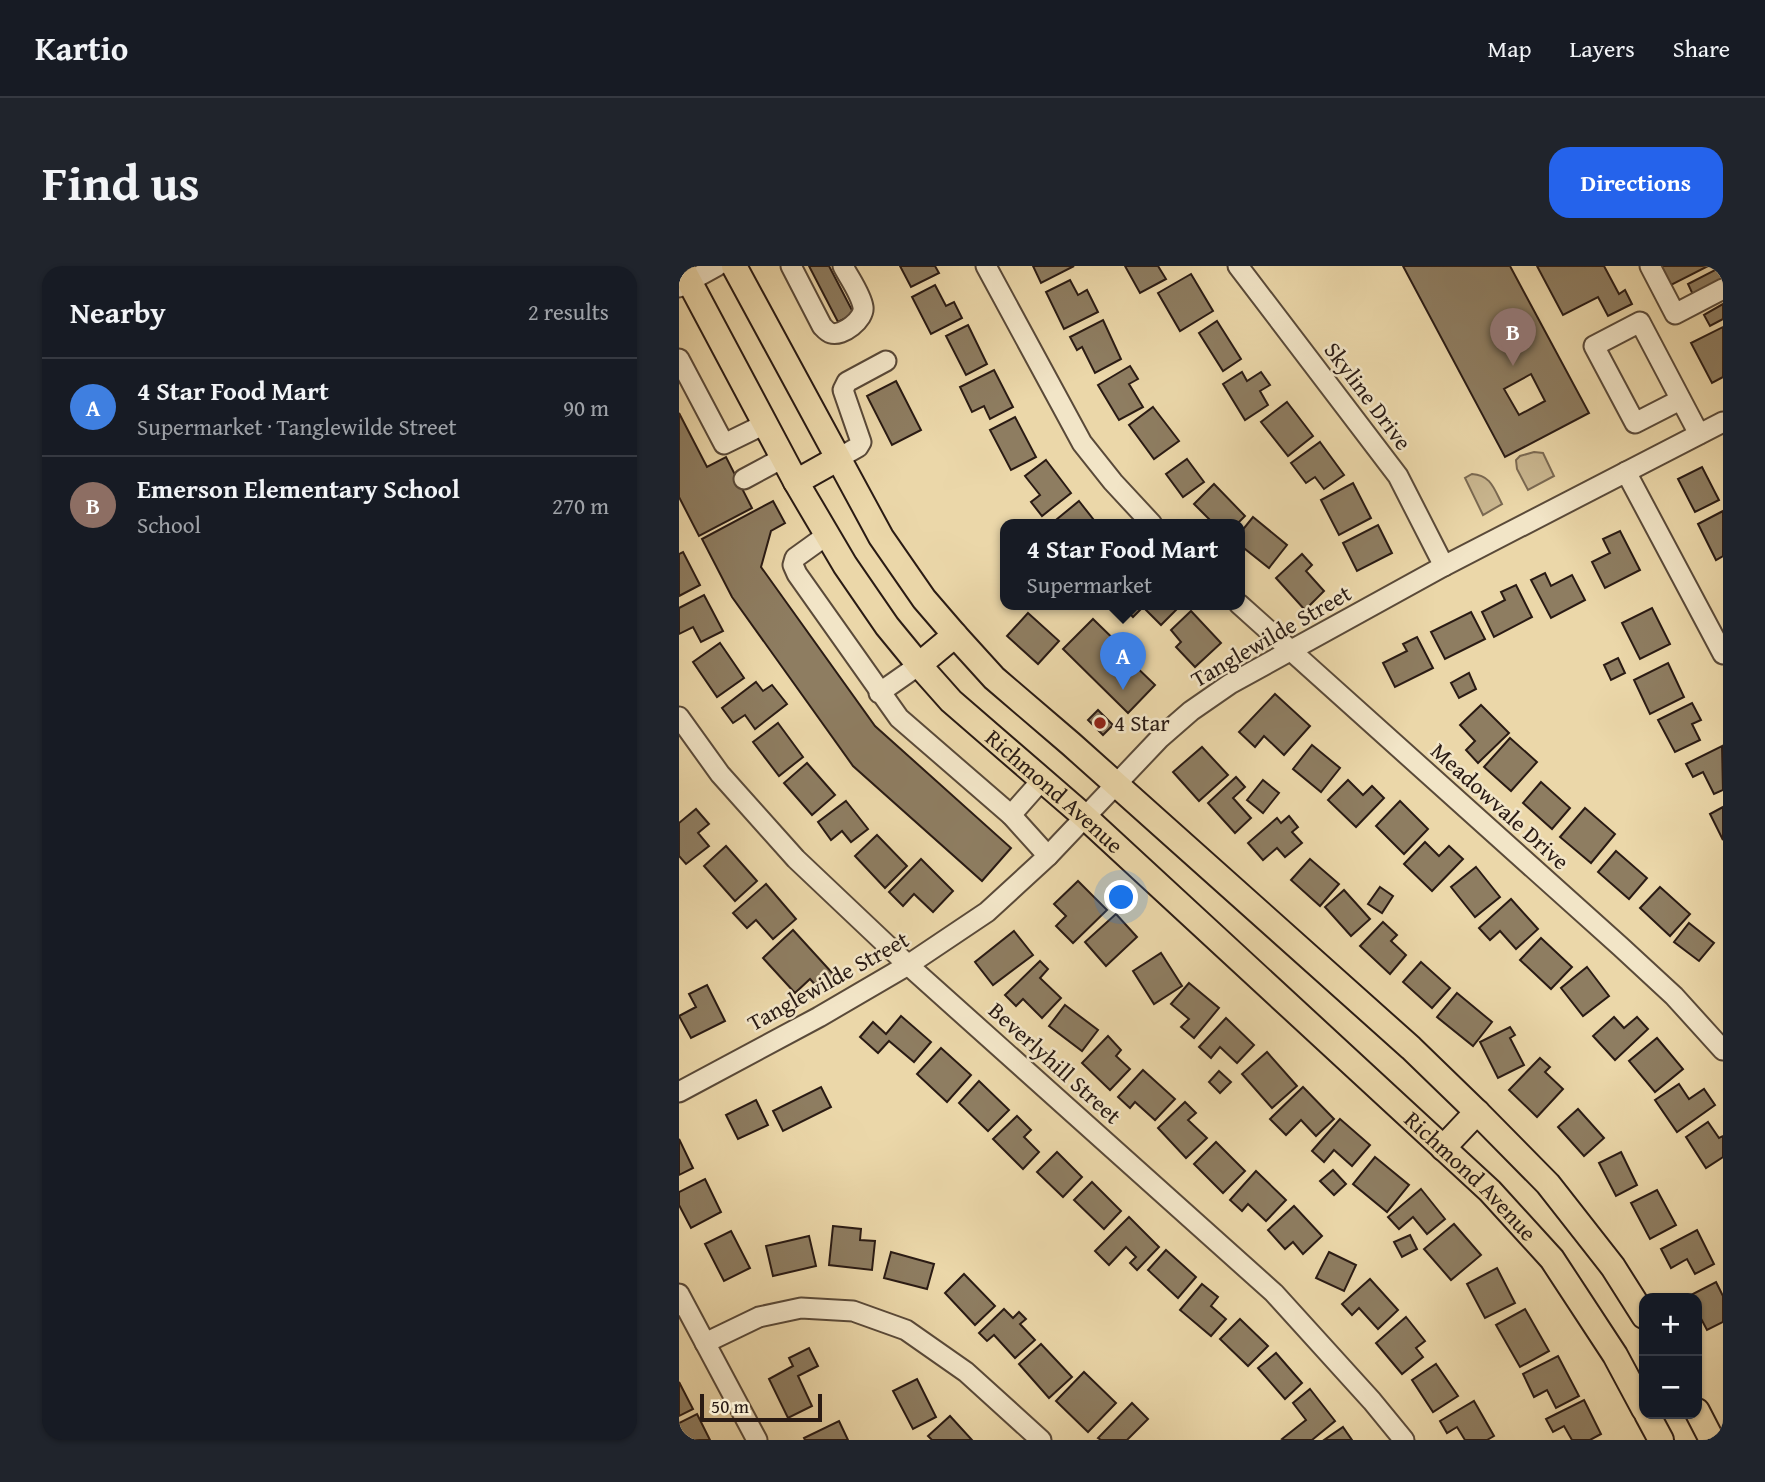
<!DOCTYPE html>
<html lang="en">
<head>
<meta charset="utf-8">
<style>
  :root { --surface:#171b24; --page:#20242c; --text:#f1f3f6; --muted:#9ea1a6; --line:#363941; --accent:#2563eb }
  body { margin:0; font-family:"Gentium Book Plus",serif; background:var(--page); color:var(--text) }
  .controls { position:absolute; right:21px; bottom:21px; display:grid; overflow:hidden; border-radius:14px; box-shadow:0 2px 5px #0004 }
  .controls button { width:63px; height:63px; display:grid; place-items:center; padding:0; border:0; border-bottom:2px solid var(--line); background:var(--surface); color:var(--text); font:35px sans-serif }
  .scale { position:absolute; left:21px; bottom:18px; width:122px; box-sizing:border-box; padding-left:7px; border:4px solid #2a1b14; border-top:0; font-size:19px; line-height:24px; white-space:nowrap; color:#2a1b14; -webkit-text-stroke:5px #f2e5c7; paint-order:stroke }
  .you { position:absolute; left:443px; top:632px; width:24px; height:24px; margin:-18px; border:5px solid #fff; border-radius:50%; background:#1a73e8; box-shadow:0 0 0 10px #1a73e833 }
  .badge { display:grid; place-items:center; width:46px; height:46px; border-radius:50%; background:var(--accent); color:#fff; font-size:23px; font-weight:700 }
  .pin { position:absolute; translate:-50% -58px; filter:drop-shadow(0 2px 4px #0008) }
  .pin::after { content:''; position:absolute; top:37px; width:24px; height:21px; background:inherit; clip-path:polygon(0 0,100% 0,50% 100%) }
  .popup { position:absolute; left:321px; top:253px; width:245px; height:91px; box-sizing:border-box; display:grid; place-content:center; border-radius:14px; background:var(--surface); filter:drop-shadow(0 2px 5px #0005); font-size:23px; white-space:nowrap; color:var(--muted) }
  .popup b { font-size:26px; color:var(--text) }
  .popup::after { content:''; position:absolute; left:50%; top:100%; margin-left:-14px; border:14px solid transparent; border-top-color:var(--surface) }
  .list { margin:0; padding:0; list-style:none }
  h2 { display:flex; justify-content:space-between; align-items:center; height:91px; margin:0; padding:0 28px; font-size:30px }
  h2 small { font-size:23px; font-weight:400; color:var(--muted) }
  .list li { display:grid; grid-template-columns:46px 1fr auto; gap:21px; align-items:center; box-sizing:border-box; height:98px; padding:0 28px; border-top:2px solid var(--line) }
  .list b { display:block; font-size:26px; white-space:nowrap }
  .list p { margin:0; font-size:23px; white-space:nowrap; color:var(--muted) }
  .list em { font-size:23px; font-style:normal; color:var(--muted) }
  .map { position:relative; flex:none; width:1044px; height:1174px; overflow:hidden; border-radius:21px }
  header { display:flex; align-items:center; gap:42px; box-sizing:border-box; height:98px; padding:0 35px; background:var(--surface); border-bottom:2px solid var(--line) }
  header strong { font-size:33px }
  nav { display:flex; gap:38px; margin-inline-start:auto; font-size:24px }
  .intro { display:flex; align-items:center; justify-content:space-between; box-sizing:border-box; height:168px; padding:0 42px }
  h1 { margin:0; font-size:49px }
  .button { padding:18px 32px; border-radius:21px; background:var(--accent); color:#fff; font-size:24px; font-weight:700 }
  main { display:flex; gap:42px; padding:0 42px }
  aside { flex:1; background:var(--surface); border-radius:21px; box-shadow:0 2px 5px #0004 }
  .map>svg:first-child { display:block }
  .park { fill:#cab790; stroke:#7a6952; stroke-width:2 }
  .building { fill:#8e7d61; stroke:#2a1b14; stroke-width:2; fill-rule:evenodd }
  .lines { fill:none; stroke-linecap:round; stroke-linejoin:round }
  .minor-casing { stroke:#5a4a39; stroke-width:23 }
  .major-casing { stroke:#2a1b14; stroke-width:28 }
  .minor { stroke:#f2e5c7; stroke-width:19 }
  .major { stroke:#ebd7a9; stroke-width:24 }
  .poi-dot { fill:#8f2418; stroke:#f2e5c7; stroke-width:2.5 }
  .labels { text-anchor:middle; stroke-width:5; stroke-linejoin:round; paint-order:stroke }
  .street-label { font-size:23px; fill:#2a1b14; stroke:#f2e5c7 }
  .poi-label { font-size:23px; fill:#2a1b14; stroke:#f2e5c7; text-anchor:start }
</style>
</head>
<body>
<header>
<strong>Kartio</strong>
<nav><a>Map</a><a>Layers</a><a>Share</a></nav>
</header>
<div class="intro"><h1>Find us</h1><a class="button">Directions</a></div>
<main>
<aside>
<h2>Nearby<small>2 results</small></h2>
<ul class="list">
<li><span class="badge" style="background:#3f7fe0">A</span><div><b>4 Star Food Mart</b><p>Supermarket · Tanglewilde Street</p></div><em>90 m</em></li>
<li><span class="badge" style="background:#8d6e63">B</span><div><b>Emerson Elementary School</b><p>School</p></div><em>270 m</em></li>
</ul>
</aside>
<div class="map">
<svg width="1044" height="1174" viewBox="0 0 1044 1174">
  <rect width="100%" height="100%" fill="#ebd7a9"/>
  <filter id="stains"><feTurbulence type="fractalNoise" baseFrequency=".00286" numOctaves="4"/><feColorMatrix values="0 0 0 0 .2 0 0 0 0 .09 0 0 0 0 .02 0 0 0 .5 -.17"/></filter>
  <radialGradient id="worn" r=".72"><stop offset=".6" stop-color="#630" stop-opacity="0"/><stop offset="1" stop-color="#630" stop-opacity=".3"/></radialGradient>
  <g class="park">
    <polygon points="855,186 864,187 875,210 849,224 838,203 837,194 841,190"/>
    <path d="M 793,208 C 812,209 815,223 823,238 L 804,249 L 786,212 Z"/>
  </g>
  <g class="building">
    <polygon points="130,0 150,0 175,48 159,56"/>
    <polygon points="221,0 256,0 260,7 232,21"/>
    <polygon points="354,0 395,0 362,17"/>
    <polygon points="446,0 479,0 487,13 461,27"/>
    <path d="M 724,0 L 831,0 L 910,147 L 826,191 ZM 852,108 L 866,135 L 840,149 L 825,123 Z"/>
    <polygon points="858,0 925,0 940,28 946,24 953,38 929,50 919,31 884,49"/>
    <polygon points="982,0 1029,0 992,19"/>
    <polygon points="1044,0 1044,16 1015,31 1009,18"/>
    <polygon points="512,8 534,45 501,65 479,27"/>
    <polygon points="391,14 399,29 408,24 419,46 385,63 367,26"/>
    <polygon points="256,19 267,40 275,36 283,52 252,68 233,31"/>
    <polygon points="1044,38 1044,53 1031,60 1025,49"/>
    <polygon points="424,54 442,93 416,107 403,81 398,84 391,71"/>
    <polygon points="538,55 562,93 544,105 520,67"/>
    <polygon points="289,59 308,98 287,109 267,70"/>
    <polygon points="1044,61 1044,111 1033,117 1012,77"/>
    <polygon points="451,100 459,113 450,118 464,141 440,154 419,119"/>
    <polygon points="315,104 334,141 311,153 305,140 293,146 281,121"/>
    <polygon points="563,106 568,115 582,106 591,119 581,125 589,139 566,154 544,118"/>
    <polygon points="217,115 242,164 213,179 188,130"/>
    <polygon points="608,136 634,170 609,190 582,156"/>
    <polygon points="474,141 500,175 475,193 450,159"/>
    <polygon points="0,147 28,201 47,191 73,242 20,270 0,231"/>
    <polygon points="336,151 357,191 332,204 311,164"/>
    <polygon points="641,176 665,209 645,223 636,211 627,217 612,197"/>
    <polygon points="508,193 525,216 504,231 487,208"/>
    <polygon points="367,194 392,227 363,250 352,236 361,229 346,210"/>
    <polygon points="1023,201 1040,234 1016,246 999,213"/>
    <polygon points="674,217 692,252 660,269 642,234"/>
    <polygon points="535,218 566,250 558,258 535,258 515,238"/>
    <polygon points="94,235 106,257 92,265 82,301 196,460 332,582 303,615 174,500 53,331 23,273"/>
    <polygon points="400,235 418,258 372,258"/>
    <polygon points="1044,245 1044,290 1037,294 1019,258"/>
    <polygon points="574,251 608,279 590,302 561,279 561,267"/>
    <polygon points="699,259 713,287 678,305 664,277"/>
    <polygon points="941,265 961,304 926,322 913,296 931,287 924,273"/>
    <polygon points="4,286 21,319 0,330 0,288"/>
    <polygon points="623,288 633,299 627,305 645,325 626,344 597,312"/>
    <polygon points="866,307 872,320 893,309 906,334 872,352 852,314"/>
    <polygon points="837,319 853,351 815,371 803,346 826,334 822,326"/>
    <polygon points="25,329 44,365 22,376 14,361 0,368 0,342"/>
    <polygon points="445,338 497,338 500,341 482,359 464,341 454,351 443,340"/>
    <polygon points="973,342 991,378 961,393 943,357"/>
    <polygon points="512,345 542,377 516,401 497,381 502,376 492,364"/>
    <polygon points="792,346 806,373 766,393 752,366"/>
    <polygon points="349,347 380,375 359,398 328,370"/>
    <polygon points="414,353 452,390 449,393 476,419 449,447 384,383"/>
    <polygon points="738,371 754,402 716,421 704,397 728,385 724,378"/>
    <polygon points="41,377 65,412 38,431 14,396"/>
    <polygon points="939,392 946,407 932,414 925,399"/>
    <polygon points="989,397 1005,431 971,448 955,414"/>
    <polygon points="790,407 797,423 780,432 772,417"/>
    <polygon points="77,416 84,425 93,419 108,438 76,463 66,449 54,457 43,442"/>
    <polygon points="596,428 631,460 605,489 585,470 576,481 560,466"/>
    <polygon points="1013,437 1022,454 1013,458 1021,474 996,486 979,454"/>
    <polygon points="802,439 830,467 799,497 787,484 796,475 781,459"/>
    <polygon points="419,444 434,459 424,469 409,454"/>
    <polygon points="99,457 124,491 100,510 74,476"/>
    <polygon points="831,472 858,496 832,525 805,501"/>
    <polygon points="633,479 661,502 642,526 614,503"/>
    <polygon points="1043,480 1044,524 1035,528 1024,506 1014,511 1007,498"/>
    <polygon points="523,481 549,509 520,535 494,506"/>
    <polygon points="128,497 156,529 133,549 105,517"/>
    <polygon points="557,511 566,521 554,532 572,552 556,567 529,537"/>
    <polygon points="584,514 600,527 584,547 568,534"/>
    <polygon points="669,514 684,529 693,520 705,532 677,561 649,534"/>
    <polygon points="862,516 891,542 873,563 844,537"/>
    <polygon points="167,535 189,563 172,576 163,565 152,574 139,556"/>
    <polygon points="721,535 749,563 725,588 697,560"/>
    <polygon points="1044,541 1044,574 1031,548"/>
    <polygon points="906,542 936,568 912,597 881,571"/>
    <polygon points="17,543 30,558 19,567 30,580 7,598 0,590 0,557"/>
    <polygon points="610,550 619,561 613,566 623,577 606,591 598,582 584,594 569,577 598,552 602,557"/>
    <polygon points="198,569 228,600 206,622 176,590"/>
    <polygon points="746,576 760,590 770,580 784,593 753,625 725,598"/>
    <polygon points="47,580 78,615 56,635 25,600"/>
    <polygon points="937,585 968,612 950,633 919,606"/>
    <polygon points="242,593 274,625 254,646 235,628 224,640 210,626"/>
    <polygon points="631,593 660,618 641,640 612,614"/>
    <polygon points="797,601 821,631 796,651 772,621"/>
    <polygon points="399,615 428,644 394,677 377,660 387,650 375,638"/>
    <polygon points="87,618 117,653 94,673 77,654 68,662 54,647"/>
    <polygon points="701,621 714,630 703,647 689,638"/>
    <polygon points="981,621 1011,648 991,670 961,642"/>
    <polygon points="665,624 691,653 672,670 646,641"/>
    <polygon points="832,633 859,663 837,683 821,665 811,674 800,662"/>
    <polygon points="437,648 458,671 427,700 406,676"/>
    <polygon points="704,656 718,669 712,675 727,689 711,708 681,680"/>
    <polygon points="1010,657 1035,677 1020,695 995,676"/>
    <polygon points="114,664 155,709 140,723 131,713 116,727 84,692"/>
    <polygon points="335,665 354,689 314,719 296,696"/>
    <polygon points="862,672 893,701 872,723 841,694"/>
    <polygon points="482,687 503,720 475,738 454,705"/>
    <polygon points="361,695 369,703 361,712 382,732 363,752 344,733 337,740 326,729"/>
    <polygon points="742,696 771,722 753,742 724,716"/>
    <polygon points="908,701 930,730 904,750 882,722"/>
    <polygon points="510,717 540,742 515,772 502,761 510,753 492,738"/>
    <polygon points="28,719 46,755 12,772 0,750 17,741 10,728"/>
    <polygon points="778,727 813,756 794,780 758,751"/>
    <polygon points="386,739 419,764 403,785 370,760"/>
    <polygon points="222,750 252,776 235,796 210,775 199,787 181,771 194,756 207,768"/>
    <polygon points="935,751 945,762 958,751 969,763 936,794 914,770"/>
    <polygon points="547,752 575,779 558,797 541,781 532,792 520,781"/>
    <polygon points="831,761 836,769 831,772 845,799 819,812 801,776"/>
    <polygon points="429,770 442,784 437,790 451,803 431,824 403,797"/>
    <polygon points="978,772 1004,803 976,826 950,795"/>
    <polygon points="262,782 292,809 268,836 238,808"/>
    <polygon points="588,786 618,820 593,842 563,808"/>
    <polygon points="861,792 871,801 866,806 884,823 858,851 830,824"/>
    <polygon points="464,804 496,833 476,854 456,836 451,842 439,831"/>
    <polygon points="540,805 552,816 541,827 530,816"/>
    <polygon points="300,815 330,844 309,865 280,837"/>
    <polygon points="1000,818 1010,833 1025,823 1036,839 998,866 976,834"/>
    <polygon points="142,821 152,841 104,865 94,845"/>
    <polygon points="624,821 655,853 637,870 622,854 607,869 591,853"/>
    <polygon points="77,834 89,859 59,873 47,849"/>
    <polygon points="506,836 517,847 509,854 528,872 507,892 479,862"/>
    <polygon points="899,843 925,872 905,890 879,861"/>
    <polygon points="338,850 352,864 345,871 360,886 344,903 314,873"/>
    <polygon points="661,853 691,879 673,900 655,884 645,896 633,885"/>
    <polygon points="1029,856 1040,872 1044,870 1044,891 1027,902 1007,871"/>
    <polygon points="0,873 14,902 0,909"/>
    <polygon points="537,876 566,905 544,927 515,898"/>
    <polygon points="378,886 403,911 384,931 358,906"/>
    <polygon points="942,886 958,919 937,930 920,897"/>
    <polygon points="696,891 730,919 708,946 674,918"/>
    <polygon points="654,904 667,918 655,929 641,915"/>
    <polygon points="577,905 607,934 587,955 569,938 563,945 551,934"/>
    <polygon points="26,913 42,946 12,962 0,939 0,926"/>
    <polygon points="413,916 442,945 425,963 395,934"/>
    <polygon points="742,923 766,953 748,968 734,951 720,963 709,951"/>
    <polygon points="978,924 997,959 971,973 952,937"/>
    <polygon points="615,940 643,970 624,988 614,976 606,983 589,964"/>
    <polygon points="450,951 480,981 458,1004 451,997 457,991 447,981 430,999 416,985"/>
    <polygon points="775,958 802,989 772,1014 745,983"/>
    <polygon points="154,960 182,963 181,974 196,975 193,1004 150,999"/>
    <polygon points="1018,964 1035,998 1016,1008 1008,993 992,1002 982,983"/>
    <polygon points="52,965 71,1002 45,1015 26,978"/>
    <polygon points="731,969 738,983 723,991 715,976"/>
    <polygon points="130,970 137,1000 94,1010 87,980"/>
    <polygon points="487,984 517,1011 499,1032 469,1004"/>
    <polygon points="212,986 255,998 248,1023 205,1012"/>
    <polygon points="650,986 677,999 665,1025 637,1012"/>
    <polygon points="818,1002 836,1037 806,1052 788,1018"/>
    <polygon points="285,1008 316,1040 296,1059 266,1027"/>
    <polygon points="691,1013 719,1044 699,1063 680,1042 673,1049 663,1038"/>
    <polygon points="1037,1016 1044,1030 1044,1056 1028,1064 1018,1045 1018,1032 1011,1032 1010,1030"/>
    <polygon points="523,1018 539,1031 532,1040 547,1053 532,1070 501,1044"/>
    <polygon points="325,1043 334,1052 340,1046 347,1053 341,1058 356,1074 336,1092 315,1069 308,1075 300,1067"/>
    <polygon points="846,1043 870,1085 841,1101 817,1059"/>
    <polygon points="727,1051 746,1075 737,1082 744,1091 723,1108 697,1077"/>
    <polygon points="561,1053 589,1080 569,1100 541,1073"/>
    <polygon points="362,1078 393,1111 370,1132 340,1098"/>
    <polygon points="130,1082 139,1100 119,1110 133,1140 109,1152 90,1113 114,1100 110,1092"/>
    <polygon points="597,1087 623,1117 606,1133 579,1102"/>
    <polygon points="879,1090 900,1130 877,1142 868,1124 855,1131 844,1108"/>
    <polygon points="757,1098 779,1130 754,1146 733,1114"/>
    <polygon points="405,1106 437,1137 409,1166 377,1135"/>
    <polygon points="238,1113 257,1151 234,1163 214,1125"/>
    <polygon points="0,1116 14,1143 0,1150"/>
    <polygon points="631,1123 656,1155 633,1174 605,1174 603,1173 627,1154 614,1137"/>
    <polygon points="905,1134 922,1168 911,1174 893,1174 885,1160 874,1166 867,1153"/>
    <polygon points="795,1135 815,1170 808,1174 786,1174 778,1161 768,1167 761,1155"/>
    <polygon points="453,1137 469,1153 448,1174 422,1174 419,1172"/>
    <polygon points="18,1148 31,1174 0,1174 0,1157"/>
    <polygon points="271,1150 293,1174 253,1174 249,1170"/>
    <polygon points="160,1155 169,1174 126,1174 125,1172"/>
    <polygon points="664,1161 673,1174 645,1174"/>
  </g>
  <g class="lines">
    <g class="minor-casing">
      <g id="minor">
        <path d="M 112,0 L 143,60 C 145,62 148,66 152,67 C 163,71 186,53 184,41 C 182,28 170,12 164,0"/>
        <polyline points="307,0 403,177 434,216 473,258"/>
        <polyline points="559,0 719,210 765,300"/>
        <polyline points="971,0 996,48 1044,23"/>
        <polyline points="0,21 38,0"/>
        <polyline points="0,93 45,178 86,158"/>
        <polyline points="1001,134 956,157 915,80 961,56 1020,168"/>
        <polyline points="158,193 179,181 182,176 164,124 168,116 207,95"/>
        <polyline points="947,206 1044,388"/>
        <polyline points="65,213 104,192"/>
        <polyline points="148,269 116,292 114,299 118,308 220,452 332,549 363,514"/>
        <polyline points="560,338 942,681 995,730 1044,784"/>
        <polyline points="200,427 240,399"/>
        <polyline points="0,451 41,508 117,593 229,699 595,1027 693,1135 725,1174"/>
        <polyline points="332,549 369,590"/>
        <polyline points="0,826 140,751 229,699 308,646 369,590 481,472 512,445 551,418 765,300 1044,156"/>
        <polyline points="0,1028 78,1174"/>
        <polyline points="26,1077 80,1051 122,1042 174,1045 227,1064 287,1106 362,1174"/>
      </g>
    </g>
    <g class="major-casing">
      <g id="major">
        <path id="s1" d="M 2,0 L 117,216 L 166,299 L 208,360 L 240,399 L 272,435 L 406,551 L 811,925 L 873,993 L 936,1089 L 965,1143"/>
        <polyline points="55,0 202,271 245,333 276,369 315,412 392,478 732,782 798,846 869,918 934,1001 965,1050"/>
        <polyline points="117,216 158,193"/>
        <polyline points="240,399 276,369"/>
        <polyline points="764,882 798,846"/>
        <polyline points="1018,1145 1033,1174"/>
        <polyline points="968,1148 982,1174"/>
      </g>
    </g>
    <use href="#minor" class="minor"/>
    <use href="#major" class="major"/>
  </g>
  <circle class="poi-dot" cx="421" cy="457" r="7"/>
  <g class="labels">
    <g class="street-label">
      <text transform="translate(689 130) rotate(53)" y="8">Skyline Drive</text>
      <text transform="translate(592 370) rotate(-30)" y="8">Tanglewilde Street</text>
      <text dy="8" stroke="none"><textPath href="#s1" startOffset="651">Richmond Avenue</textPath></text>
      <text transform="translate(821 540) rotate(42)" y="8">Meadowvale Drive</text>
      <text transform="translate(149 715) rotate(-29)" y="8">Tanglewilde Street</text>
      <text transform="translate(376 797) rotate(42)" y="8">Beverlyhill Street</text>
      <text dy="8" stroke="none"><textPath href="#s1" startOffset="1218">Richmond Avenue</textPath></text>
    </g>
    <g class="poi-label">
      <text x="435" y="465">4 Star</text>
    </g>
  </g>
  <rect width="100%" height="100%" filter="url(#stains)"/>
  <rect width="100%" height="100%" fill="url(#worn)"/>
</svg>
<div class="controls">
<button>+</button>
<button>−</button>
</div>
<div class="scale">50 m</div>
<div class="you"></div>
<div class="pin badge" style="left:444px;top:424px;background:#3f7fe0">A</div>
<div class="popup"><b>4 Star Food Mart</b>Supermarket</div>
<div class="pin badge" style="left:834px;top:100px;background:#8d6e63">B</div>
</div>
</main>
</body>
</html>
